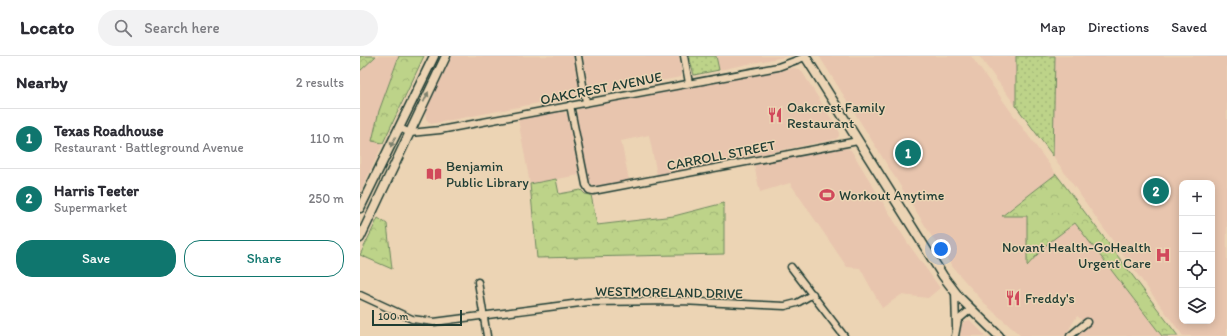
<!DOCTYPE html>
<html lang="en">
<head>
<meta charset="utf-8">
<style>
  :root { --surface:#fff; --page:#f2f2f3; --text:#2b2b33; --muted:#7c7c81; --line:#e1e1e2; --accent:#0f766e }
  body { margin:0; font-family:Itim,sans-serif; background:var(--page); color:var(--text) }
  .controls { position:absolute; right:12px; bottom:12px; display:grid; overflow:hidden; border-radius:8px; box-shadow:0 2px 10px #0003 }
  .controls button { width:36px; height:36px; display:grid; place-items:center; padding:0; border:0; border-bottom:1px solid var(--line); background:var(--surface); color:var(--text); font:20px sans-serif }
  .scale { position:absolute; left:12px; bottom:10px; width:90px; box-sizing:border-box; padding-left:4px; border:2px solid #1f3d34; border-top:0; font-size:11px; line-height:14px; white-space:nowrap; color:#1f3d34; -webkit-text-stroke:3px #ecd4b4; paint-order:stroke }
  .you { position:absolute; left:581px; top:193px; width:14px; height:14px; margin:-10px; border:3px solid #fff; border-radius:50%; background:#1a73e8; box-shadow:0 0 0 6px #1a73e833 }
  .badge { display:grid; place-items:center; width:26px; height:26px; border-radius:50%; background:var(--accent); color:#fff; font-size:13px; font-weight:700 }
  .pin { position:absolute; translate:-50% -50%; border:2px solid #fff; box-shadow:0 1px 4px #0006 }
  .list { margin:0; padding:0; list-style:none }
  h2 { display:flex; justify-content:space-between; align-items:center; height:52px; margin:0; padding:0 16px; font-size:17px }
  h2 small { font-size:13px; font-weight:400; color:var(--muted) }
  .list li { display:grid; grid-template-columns:26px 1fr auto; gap:12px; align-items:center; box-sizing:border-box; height:60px; padding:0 16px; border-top:1px solid var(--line) }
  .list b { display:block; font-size:15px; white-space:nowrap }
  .list p { margin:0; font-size:13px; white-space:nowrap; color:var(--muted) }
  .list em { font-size:13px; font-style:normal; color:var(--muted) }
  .actions { display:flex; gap:8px; padding:12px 16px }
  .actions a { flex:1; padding:9px 0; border:1px solid var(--accent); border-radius:16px; text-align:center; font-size:14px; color:var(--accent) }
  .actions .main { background:var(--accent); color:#fff }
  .icon { flex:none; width:22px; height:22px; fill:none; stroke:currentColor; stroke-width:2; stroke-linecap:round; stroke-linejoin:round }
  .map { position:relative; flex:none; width:867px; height:280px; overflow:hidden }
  header { display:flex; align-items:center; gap:24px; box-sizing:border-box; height:56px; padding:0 20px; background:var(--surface); border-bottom:1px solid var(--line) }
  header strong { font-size:19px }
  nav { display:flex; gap:22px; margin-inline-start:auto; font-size:14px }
  .search { width:280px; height:36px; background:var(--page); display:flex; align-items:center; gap:10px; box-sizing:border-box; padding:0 14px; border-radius:22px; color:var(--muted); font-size:15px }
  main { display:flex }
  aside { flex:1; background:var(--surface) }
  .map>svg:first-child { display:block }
  .built { fill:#e8c5ae; fill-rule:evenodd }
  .green { fill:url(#green-dots); stroke:#6e885e }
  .forest { fill:url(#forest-crowns); stroke:#6e885e }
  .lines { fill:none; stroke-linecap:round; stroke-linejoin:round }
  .minor-casing { stroke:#1f3d34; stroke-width:9 }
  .major-casing { stroke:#1f3d34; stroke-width:11 }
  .minor { stroke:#ecd4b4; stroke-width:6 }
  .major { stroke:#ecd4b4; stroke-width:8 }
  .oneway { fill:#7b816e }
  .labels { text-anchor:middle; stroke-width:3; stroke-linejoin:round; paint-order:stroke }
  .street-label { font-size:14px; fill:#1f3d34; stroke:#ecd4b4 }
  .poi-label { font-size:14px; fill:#1f3d34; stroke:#ecd4b4; text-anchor:start }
</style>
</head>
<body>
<header>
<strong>Locato</strong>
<div class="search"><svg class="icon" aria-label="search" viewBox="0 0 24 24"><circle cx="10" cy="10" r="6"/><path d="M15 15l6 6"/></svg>Search here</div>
<nav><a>Map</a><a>Directions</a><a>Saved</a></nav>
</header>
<main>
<aside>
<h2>Nearby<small>2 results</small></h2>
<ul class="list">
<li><span class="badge">1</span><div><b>Texas Roadhouse</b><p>Restaurant · Battleground Avenue</p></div><em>110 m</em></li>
<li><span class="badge">2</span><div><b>Harris Teeter</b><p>Supermarket</p></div><em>250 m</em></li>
</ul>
<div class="actions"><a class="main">Save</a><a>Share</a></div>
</aside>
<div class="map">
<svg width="867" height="280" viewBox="0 0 867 280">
  <defs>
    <pattern id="green-dots" width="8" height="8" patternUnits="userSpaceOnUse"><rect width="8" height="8" fill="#bdd389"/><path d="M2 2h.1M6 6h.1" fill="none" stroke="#a2b677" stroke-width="1.8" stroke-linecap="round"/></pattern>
    <pattern id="forest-crowns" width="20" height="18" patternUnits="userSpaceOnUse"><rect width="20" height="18" fill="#bdd389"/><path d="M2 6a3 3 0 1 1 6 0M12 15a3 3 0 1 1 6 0" fill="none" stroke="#a2b677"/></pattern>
  </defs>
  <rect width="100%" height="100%" fill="#ecd4b4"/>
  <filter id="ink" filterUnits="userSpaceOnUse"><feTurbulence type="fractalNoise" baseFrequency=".025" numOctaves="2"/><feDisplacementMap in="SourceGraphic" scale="8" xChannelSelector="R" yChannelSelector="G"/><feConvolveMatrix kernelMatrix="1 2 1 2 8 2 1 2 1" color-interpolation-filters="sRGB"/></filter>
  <g filter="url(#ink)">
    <g class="built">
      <polygon points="7,0 64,0 0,137 0,6"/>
      <polygon points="92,0 213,0 220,39 71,68 66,63 65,55"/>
      <polygon points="223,0 319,0 322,19 321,21 230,38"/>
      <polygon points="356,0 428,0 359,14"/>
      <polygon points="459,0 611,0 696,118 642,160 667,160 668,209 687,188 715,167 802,280 715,280 723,265 717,260 705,280 661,280 627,250 595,214 581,195"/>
      <polygon points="619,0 656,0 656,50"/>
      <path d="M 695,0 L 867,0 L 867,280 L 823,280 L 744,173 L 693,100 ZM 822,127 L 852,127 L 852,265 L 822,265 Z"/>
      <polygon points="434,12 441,14 479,75 479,80 476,83 297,119 289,79 261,85 269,124 234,130 229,127 216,57 218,53"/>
      <polygon points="202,55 207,58 219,119 170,128 158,63"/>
      <polygon points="486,92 491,94 547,186 580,232 568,242 541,239 522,252 500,212 487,211 430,127 400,136 394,109"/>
      <polygon points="610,264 626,280 600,280 601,269 605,265"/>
    </g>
    <g class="green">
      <polygon points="329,0 356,0 359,14 334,19"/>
      <polygon points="656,0 695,0 693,100 656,50"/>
    </g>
    <g class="forest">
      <polygon points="0,0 16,0 0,15"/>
      <polygon points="39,0 64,0 23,87 12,85 19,55"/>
      <polygon points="696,118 818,280 802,280 715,167 687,188 667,210 667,160 642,160"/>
      <polygon points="196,123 199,138 221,134 225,138 231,139 237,169 314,160 364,147 364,198 177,202 170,128"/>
      <polygon points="18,162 27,168 32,213 0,199"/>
    </g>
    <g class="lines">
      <g class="minor-casing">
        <g id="minor">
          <polyline points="218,0 226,46"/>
          <polyline points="324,0 329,27"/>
          <polyline points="210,49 226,129 229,134 233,135 498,85"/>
          <polyline points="40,72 50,77 80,74 418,11 445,1"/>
          <polyline points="431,211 484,280"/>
          <polyline points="118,226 127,280"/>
          <polyline points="595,236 596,271"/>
          <polyline points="0,239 52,263 74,266 228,246 321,245 425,250 437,247 453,238"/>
          <polyline points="595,280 598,264 611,253"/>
          <polyline points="710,280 727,266"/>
        </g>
      </g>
      <g class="major-casing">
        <g id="major">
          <polyline points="445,0 583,220 599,241 639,280"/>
          <polyline points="0,152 74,0"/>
          <polyline points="0,182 86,0"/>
        </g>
      </g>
      <use href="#minor" class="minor"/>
      <use href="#major" class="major"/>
    </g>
    <defs><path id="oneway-solid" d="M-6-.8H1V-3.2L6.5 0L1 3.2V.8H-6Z"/></defs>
    <g class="oneway">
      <use href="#oneway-solid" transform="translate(66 41) rotate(-65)"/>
      <use href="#oneway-solid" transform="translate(33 86) rotate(117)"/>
    </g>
  </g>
  <defs>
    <g id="restaurant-bare" transform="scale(1.2)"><path d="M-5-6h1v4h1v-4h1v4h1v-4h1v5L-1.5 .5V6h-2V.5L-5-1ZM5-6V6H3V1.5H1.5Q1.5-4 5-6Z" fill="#d1495b" stroke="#ecd4b4" stroke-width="2.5" paint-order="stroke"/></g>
    <g id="library-bare" transform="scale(1.2)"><path d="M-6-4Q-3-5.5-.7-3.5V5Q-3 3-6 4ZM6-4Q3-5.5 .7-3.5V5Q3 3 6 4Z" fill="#d1495b" stroke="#ecd4b4" stroke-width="2.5" paint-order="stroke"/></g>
    <g id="stadium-bare" transform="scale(1.2)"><path d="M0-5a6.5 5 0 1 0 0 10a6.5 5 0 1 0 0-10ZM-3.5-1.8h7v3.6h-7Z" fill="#d1495b" stroke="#ecd4b4" stroke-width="2.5" paint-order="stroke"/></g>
    <g id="hospital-bare" transform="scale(1.2)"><path d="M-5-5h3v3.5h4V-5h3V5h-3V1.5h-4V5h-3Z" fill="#d1495b" stroke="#ecd4b4" stroke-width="2.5" paint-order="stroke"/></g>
  </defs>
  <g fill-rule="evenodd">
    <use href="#restaurant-bare" x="415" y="59"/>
    <use href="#library-bare" x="74" y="118"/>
    <use href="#stadium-bare" x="467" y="139"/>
    <use href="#hospital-bare" x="803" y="199"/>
    <use href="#restaurant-bare" x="653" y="242"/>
  </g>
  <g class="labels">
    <g class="street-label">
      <text transform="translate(241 32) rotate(-11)" y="5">OAKCREST AVENUE</text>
      <text transform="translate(361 99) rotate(-11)" y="5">CARROLL STREET</text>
      <text transform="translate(309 236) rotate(1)" y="5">WESTMORELAND DRIVE</text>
    </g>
    <g class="poi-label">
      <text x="427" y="56">Oakcrest Family<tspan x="427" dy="16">Restaurant</tspan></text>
      <text x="86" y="115">Benjamin<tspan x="86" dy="16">Public Library</tspan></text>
      <text x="479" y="144">Workout Anytime</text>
      <text x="791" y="196" text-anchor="end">Novant Health-GoHealth<tspan x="791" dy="16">Urgent Care</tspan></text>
      <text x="665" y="247">Freddy's</text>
    </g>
  </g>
</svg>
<div class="controls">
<button>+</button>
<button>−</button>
<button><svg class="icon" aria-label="locate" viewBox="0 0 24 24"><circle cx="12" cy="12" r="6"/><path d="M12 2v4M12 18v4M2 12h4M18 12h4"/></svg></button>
<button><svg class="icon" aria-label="layers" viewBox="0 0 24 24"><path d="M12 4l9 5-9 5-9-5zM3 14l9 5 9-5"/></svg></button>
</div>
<div class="scale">100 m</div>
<div class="you"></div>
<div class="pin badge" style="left:548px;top:97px">1</div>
<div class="pin badge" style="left:796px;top:135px">2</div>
</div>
</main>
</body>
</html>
